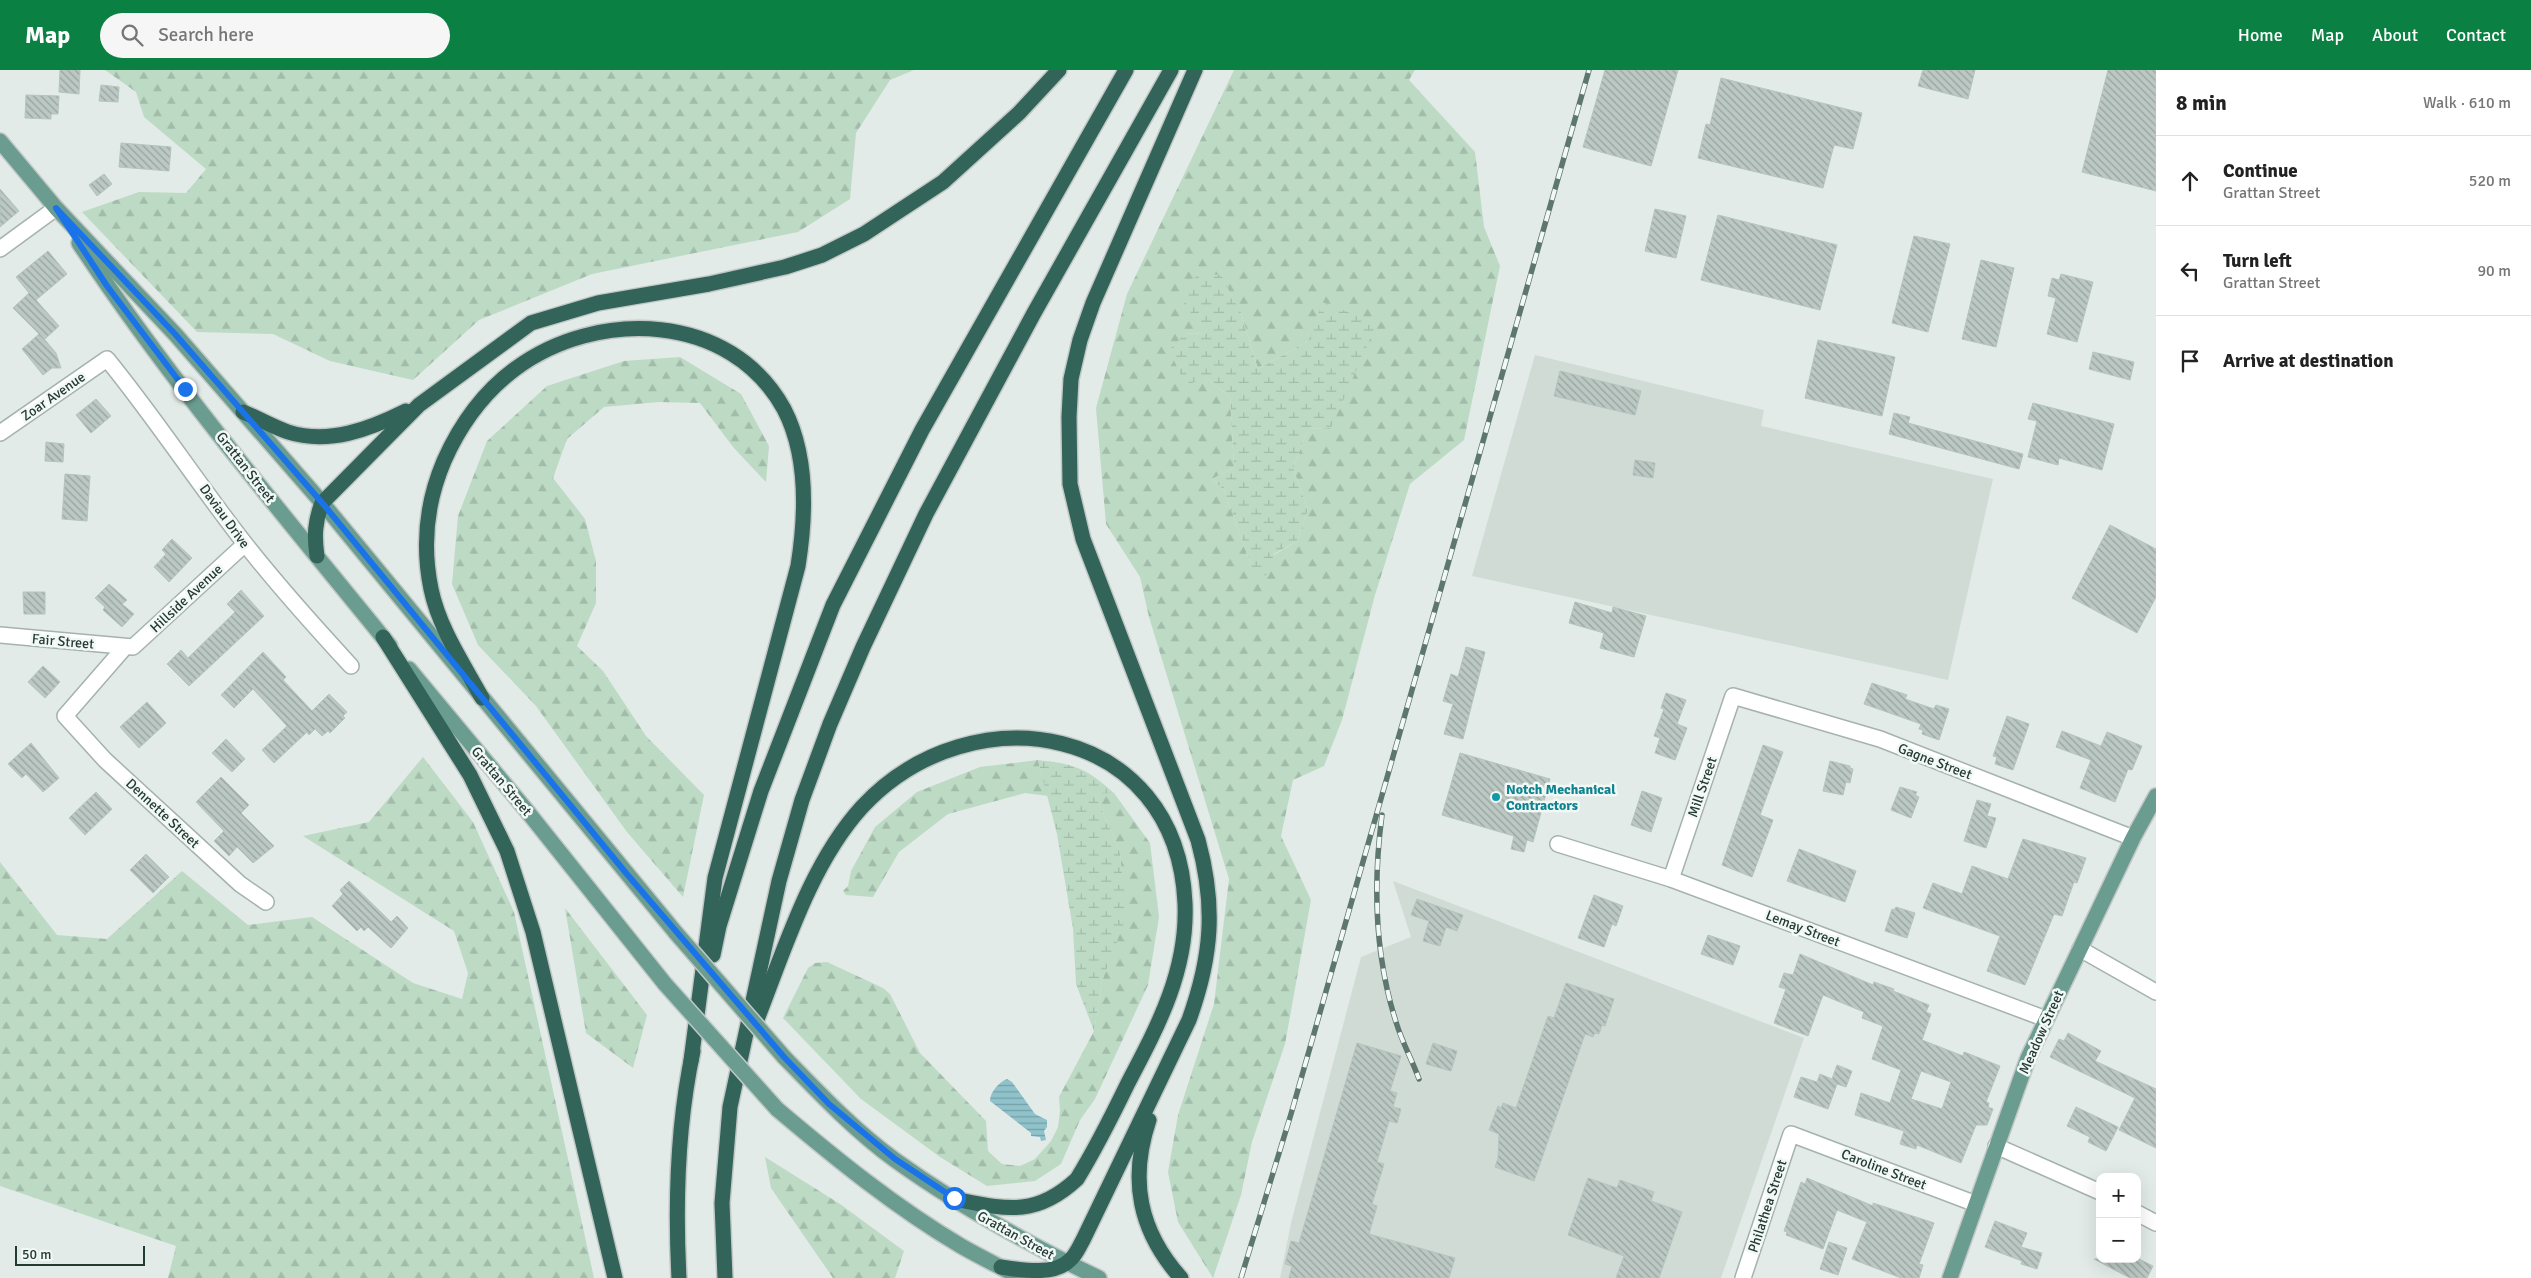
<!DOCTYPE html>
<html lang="en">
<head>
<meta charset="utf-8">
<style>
  :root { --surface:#fff; --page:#f6f6f6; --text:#222; --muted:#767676; --line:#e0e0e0; --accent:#0b8043 }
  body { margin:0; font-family:Signika,sans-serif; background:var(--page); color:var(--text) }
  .controls { position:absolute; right:15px; bottom:15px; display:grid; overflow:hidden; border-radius:10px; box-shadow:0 5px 20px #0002 }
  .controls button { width:45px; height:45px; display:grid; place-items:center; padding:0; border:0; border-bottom:1px solid var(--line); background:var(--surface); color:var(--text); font:25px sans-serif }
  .scale { position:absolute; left:15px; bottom:12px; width:130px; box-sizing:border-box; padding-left:5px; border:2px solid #243a34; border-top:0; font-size:14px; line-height:18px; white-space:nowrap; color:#243a34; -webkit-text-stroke:4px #f2f8f5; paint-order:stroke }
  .stop { position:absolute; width:15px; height:15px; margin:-11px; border:4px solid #1a73e8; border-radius:50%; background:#fff }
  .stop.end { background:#1a73e8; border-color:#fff; box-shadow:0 1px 5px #0008 }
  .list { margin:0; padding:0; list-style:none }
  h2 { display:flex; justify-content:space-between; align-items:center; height:65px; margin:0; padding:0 20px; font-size:21px }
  h2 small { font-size:16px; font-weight:400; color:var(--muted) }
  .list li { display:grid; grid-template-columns:32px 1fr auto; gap:15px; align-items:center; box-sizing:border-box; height:90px; padding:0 20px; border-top:1px solid var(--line) }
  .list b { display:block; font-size:19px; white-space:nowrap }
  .list p { margin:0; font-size:16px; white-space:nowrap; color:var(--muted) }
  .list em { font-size:16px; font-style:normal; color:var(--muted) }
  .icon { flex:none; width:28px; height:28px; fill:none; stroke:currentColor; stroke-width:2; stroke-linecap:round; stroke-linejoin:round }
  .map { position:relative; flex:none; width:2156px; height:1208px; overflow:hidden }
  header { display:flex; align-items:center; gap:30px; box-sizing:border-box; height:70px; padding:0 25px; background:var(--accent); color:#fff }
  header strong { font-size:24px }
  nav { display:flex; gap:28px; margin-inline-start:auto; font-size:18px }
  .search { width:350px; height:45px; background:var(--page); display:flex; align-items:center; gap:12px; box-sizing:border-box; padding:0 18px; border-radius:28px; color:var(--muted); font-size:19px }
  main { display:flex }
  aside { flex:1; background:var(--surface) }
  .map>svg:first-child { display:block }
  .built { fill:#d1dbd6 }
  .forest { fill:url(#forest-firs); fill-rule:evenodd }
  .wetland { fill:url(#wetland-marsh) }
  .water { fill:url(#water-rules) }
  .building { fill:url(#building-back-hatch); stroke:#b5c4be; fill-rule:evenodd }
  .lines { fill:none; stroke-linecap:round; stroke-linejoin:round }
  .minor-casing { stroke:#a5b2ae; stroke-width:18 }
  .major-casing { stroke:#c2c8c6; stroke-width:18 }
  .highway-casing { stroke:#c2c8c6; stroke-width:18 }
  .minor { stroke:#fff; stroke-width:15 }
  .major { stroke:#6b9c90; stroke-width:15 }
  .highway { stroke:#32645a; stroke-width:15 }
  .rail-casing { stroke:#5e7670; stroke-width:5.5 }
  .rail { stroke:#f2f8f5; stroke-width:4; stroke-dasharray:11; stroke-linecap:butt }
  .major-bridge-casing { stroke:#c2c8c6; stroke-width:18; stroke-linecap:butt }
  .major-bridge { stroke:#6b9c90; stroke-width:15 }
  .route { stroke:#1a73e8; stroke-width:6 }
  .culture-dot { fill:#0f9aa8; stroke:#f2f8f5; stroke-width:2 }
  .labels { text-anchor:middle; stroke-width:5; stroke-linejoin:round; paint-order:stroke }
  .street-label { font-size:14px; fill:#243a34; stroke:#f2f8f5 }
  .culture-label { font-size:14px; font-weight:bold; fill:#0d838f; stroke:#f2f8f5; text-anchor:start }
</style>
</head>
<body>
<header>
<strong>Map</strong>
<div class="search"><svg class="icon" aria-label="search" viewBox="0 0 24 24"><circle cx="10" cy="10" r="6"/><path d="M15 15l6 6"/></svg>Search here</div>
<nav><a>Home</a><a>Map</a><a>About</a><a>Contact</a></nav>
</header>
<main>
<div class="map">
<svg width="2156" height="1208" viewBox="0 0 2156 1208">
  <defs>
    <pattern id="forest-firs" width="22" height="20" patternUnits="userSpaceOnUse" patternTransform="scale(1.25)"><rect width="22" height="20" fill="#bddac5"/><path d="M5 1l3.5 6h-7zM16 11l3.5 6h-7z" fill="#a2bcaa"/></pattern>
    <pattern id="wetland-marsh" width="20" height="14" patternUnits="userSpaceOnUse" patternTransform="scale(1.25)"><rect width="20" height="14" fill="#bddac5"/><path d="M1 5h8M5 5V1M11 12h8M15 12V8" fill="none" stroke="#a2bcaa"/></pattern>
    <pattern id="water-rules" width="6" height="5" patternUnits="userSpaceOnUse" patternTransform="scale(1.25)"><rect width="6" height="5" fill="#8fc2cb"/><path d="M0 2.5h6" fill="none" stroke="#759fa6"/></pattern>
    <pattern id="building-back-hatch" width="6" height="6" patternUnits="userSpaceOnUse" patternTransform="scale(1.25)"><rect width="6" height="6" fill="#bbc8c3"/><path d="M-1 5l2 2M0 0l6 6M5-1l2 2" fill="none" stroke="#98a39f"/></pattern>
  </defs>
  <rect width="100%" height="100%" fill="#e2ebe7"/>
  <g class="built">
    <polygon points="1535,285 1764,340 1761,356 1993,409 1948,610 1472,506"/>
    <polygon points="1393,811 1804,968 1721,1208 1280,1208 1291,1153 1361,887 1411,867"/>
  </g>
  <g class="forest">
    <polygon points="105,0 914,0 890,10 856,63 850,129 798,162 592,204 479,250 413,310 330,291 273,264 197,262 82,142 139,122 186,123 206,99 144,47 136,22"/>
    <path d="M 1234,0 L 1415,0 L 1409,10 L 1475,82 L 1484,157 L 1500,196 L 1464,370 L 1410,414 L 1375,525 L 1342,650 L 1324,696 L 1293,710 L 1281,766 L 1311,830 L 1285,974 L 1252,1072 L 1241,1125 L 1213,1208 L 1178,1152 L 1168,1102 L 1178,1045 L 1214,934 L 1229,809 L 1149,547 L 1140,507 L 1106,454 L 1096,338 L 1127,224 ZM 1241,243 L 1258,299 L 1310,270 L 1331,358 L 1308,359 L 1293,398 L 1308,440 L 1297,471 L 1252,498 L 1224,420 L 1212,409 L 1234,398 L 1230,327 L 1205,307 L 1185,264 L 1205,263 Z"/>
    <polygon points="680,287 741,324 769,376 766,412 733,377 700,333 659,332 604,337 567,369 553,408 585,449 596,491 596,533 577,576 603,601 646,666 704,725 683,827 627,762 536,636 478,575 452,514 458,446 487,371 547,316 624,291"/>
    <polygon points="423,687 473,752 514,842 594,1208 168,1208 176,1176 0,1116 0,792 57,865 107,869 182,801 248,855 312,847 413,913 462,929 468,903 454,861 303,766 369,752"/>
    <polygon points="1038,690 1048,726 1025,723 948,744 899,782 873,827 846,825 843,821 848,816 851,801 875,757 917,722 980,697"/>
    <polygon points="1114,723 1150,773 1159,847 1148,915 1095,1029 1080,1050 1061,1094 1035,1111 987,1116 940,1087 861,1029 783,948 808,898 815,893 827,892 883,918 890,924 920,983 986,1051 988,1081 1002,1094 1020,1096 1035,1089 1051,1071 1058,1057 1060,1041 1059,1027 1094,961 1102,911 1125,848 1120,782 1095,724"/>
    <polygon points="565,838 647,945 633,998 586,963"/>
    <polygon points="765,1087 840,1134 904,1181 895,1208 833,1208 771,1118"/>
  </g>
  <g class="wetland">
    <polygon points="1197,203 1221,205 1241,243 1258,299 1310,270 1322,232 1377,253 1331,358 1308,359 1293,398 1308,440 1297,471 1274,484 1266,506 1252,498 1224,420 1212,409 1234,398 1230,327 1205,307 1186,316 1169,280 1185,264 1205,263 1184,233"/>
    <path d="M 1038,690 C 1075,694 1086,698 1114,723 L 1095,724 L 1120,782 L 1126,848 L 1102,911 L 1094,961 L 1076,914 L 1073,859 L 1057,764 Z"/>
  </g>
  <path class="water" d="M 1007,1009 L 1012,1012 L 1035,1044 L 1047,1050 L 1047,1057 L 1044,1061 L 1046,1070 L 1041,1071 L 1040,1067 L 1031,1066 L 1031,1063 L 990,1031 C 990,1022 999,1012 1007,1009 Z"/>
  <g class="building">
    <polygon points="60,0 80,0 79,24 59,22"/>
    <polygon points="1605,0 1678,0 1651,96 1583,77"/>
    <polygon points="1923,0 1975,0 1968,29 1918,16"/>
    <polygon points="2108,0 2156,0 2156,121 2082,102"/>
    <polygon points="1721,8 1862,43 1853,79 1834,75 1823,118 1698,88 1706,54 1710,55"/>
    <polygon points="101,15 119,17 118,32 99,31"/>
    <polygon points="26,25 59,26 58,44 51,44 51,49 25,48"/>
    <polygon points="121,73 171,77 169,101 119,97"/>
    <polygon points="104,104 112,114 97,126 89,115"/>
    <polygon points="0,119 19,141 0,157"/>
    <polygon points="1655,139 1686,146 1676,188 1645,181"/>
    <polygon points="1718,145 1837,175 1820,240 1701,210"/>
    <polygon points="1914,166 1950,174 1928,262 1892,253"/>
    <polygon points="48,181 67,204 36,230 59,256 45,269 40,264 56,283 61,298 52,298 43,305 22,279 39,264 13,238 29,223 16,207"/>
    <polygon points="1981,190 2014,198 1996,277 1962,269"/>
    <polygon points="2061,204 2093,212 2077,272 2047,264 2056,228 2048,226 2052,208 2059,210"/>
    <polygon points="1818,270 1895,287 1882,346 1805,328"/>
    <polygon points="2093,282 2134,292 2130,310 2089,299"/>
    <polygon points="1560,301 1641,321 1635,345 1554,326"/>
    <polygon points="96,329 111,346 91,363 76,345"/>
    <polygon points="2033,333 2114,354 2102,400 2059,388 2058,395 2028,387 2037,351 2028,349"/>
    <polygon points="1894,343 1910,347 1908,353 2023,384 2019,399 1889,364"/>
    <polygon points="46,372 64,374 63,392 45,391"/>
    <polygon points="1635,390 1655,393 1653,408 1633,405"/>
    <polygon points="65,404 90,406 87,451 62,449"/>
    <polygon points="2110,455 2156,479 2156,527 2137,563 2072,528"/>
    <polygon points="172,469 192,488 169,512 154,497 166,484 162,480"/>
    <polygon points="109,514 127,530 122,534 134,544 122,557 103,540 105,537 95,528"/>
    <polygon points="241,520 264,546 189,616 167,594 181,580 188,588 235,542 227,534"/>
    <polygon points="23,522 45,522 45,544 24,544"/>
    <polygon points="1575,532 1612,543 1613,537 1646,546 1634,587 1600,578 1604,563 1569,553"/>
    <polygon points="1466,577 1485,582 1463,669 1444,664 1453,634 1443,631 1451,604 1458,607"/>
    <polygon points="263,582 286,607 283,610 312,641 329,624 347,642 343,646 345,648 330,663 328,661 322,666 315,659 309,665 307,662 274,693 262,680 287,656 253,619 234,638 221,625"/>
    <polygon points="43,596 60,612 45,628 28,612"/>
    <polygon points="1872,613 1907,625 1905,629 1934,639 1936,635 1949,639 1939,670 1922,664 1923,660 1919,659 1921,654 1864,634"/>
    <polygon points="1666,623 1686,630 1677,654 1687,658 1675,690 1655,683 1660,668 1654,666 1664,639 1661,638"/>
    <polygon points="147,632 166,653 139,678 120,657"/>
    <polygon points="2007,646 2029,654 2013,700 1995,694 1997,687 1993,686"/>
    <polygon points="2062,661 2101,676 2107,662 2142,676 2132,700 2128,699 2115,732 2080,718 2091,690 2056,677"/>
    <polygon points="226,669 245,689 232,702 212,683"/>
    <polygon points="31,673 59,708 43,722 26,704 22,708 8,694"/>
    <polygon points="1763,675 1783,682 1760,745 1773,750 1752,807 1722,795"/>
    <polygon points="1460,683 1550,709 1533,772 1527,770 1524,782 1511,779 1514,766 1442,745"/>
    <polygon points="1830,691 1850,696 1850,698 1853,699 1850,713 1846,712 1843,725 1823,721"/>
    <polygon points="221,707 249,735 241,743 274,776 253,793 237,777 229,786 214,771 224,761 196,732"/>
    <polygon points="1900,717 1917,722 1915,725 1919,727 1911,748 1891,740"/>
    <polygon points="1642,721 1662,728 1651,762 1631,755"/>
    <polygon points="96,722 112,739 85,765 69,748"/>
    <polygon points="1977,730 1991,734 1987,746 1996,748 1986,778 1964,771"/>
    <polygon points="2023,769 2086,788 2077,813 2074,812 2062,846 2054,844 2025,915 1987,901 2000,866 1923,838 1933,813 1962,824 1972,796 2008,809"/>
    <polygon points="1799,779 1856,801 1845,832 1787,811"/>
    <polygon points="146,784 169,807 153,823 130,800"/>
    <polygon points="349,811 391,852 397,846 408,858 391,878 368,857 364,861 361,857 357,861 332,836 343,824 340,820"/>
    <polygon points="1594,825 1623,836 1616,856 1612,854 1604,877 1578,868"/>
    <polygon points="1417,829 1463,845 1457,861 1446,857 1440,876 1423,871 1429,851 1411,845"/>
    <polygon points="1896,837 1915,843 1907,868 1885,861 1892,839 1894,840"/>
    <polygon points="1708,865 1740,876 1733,895 1701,884"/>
    <path d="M 1800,884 L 1873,915 L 1874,912 L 1894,919 L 1893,921 L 1929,935 L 1926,942 L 1931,944 L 1922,970 L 1963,986 L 1964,982 L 2000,996 L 1986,1032 L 1989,1033 L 1988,1037 L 1993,1039 L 1987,1055 L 1976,1055 L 1961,1093 L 1917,1075 L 1916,1079 L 1900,1074 L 1904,1061 L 1855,1045 L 1861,1023 L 1890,1033 L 1901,1000 L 1872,989 L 1883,956 L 1862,948 L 1864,942 L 1823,925 L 1808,966 L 1774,953 L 1786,919 L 1779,917 L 1784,903 L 1793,905 ZM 1921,1001 L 1951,1012 L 1942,1039 L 1911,1029 Z"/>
    <polygon points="1566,913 1614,929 1605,956 1602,955 1599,964 1595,963 1593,967 1585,964 1534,1111 1495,1097 1498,1088 1499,1064 1489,1060 1498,1036 1501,1038 1503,1033 1516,1038 1548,946 1554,948"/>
    <polygon points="2068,963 2101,981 2095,991 2156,1019 2156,1078 2119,1060 2135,1028 2050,987 2059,969 2064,971"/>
    <polygon points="1357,973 1401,986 1390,1021 1397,1023 1393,1037 1401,1039 1397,1053 1389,1051 1377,1092 1384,1094 1372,1134 1377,1136 1369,1164 1455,1188 1449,1208 1289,1208 1292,1196 1285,1194 1291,1171 1299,1173"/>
    <polygon points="1433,973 1457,981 1451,1001 1426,994"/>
    <polygon points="1837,995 1852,1001 1846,1017 1837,1014 1828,1039 1794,1027 1801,1007 1817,1012 1820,1004 1832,1009"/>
    <polygon points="2076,1037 2118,1057 2106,1081 2088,1072 2090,1067 2067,1056"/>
    <polygon points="1588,1108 1617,1118 1620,1110 1654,1122 1651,1131 1682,1142 1659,1208 1616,1208 1624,1186 1568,1165"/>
    <polygon points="1807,1108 1873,1136 1873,1133 1934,1153 1919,1194 1923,1195 1919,1208 1901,1208 1852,1189 1867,1152 1837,1140 1823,1179 1786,1165 1787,1162 1784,1161 1801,1112 1805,1114"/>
    <polygon points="1995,1151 2027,1163 2021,1177 2042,1183 2037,1199 2021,1194 2022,1191 1985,1177"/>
    <polygon points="1829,1172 1847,1178 1838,1205 1820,1199"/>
    <polygon points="2094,1189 2139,1189 2153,1196 2147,1208 2130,1208"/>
  </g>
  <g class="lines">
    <g class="minor-casing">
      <g id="minor">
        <polyline points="0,179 56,138"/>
        <path d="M 0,363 L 107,289 C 156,349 198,414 246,475 C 279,517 315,557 351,596"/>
        <polyline points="0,565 133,577 245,474"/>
        <polyline points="125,577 65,646 105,690 240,814 266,832"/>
        <polyline points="1558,774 1671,809 2046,949"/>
        <polyline points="1671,809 1733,626 1880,669 2133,768"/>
        <polyline points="2080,879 2156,922"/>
        <polyline points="1996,1076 2100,1122"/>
        <polyline points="2137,1143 2156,1153"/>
        <polyline points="1743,1208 1791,1064 1976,1134"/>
      </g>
    </g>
    <g class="major-casing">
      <g id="major">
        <polyline points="0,71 56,138 175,264 324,435 676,863"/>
        <path d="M 79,173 C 172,314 283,444 390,576"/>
        <polyline points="409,599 527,741 665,914"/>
        <path d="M 784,987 C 819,1023 854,1060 895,1090 C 959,1136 1028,1174 1099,1208"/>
        <path d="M 777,1039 C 835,1088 895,1137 961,1176 C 980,1187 1001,1197 1021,1208"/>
        <polyline points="1950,1208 2028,988 2133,768 2156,726"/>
      </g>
    </g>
    <g class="highway-casing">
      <g id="highway">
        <path d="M 243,342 C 258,348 273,357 288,362 C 329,375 370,359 406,341"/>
        <path d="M 317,486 C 314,466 315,451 322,433 L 419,335 L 531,253 L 598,233 L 709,214 L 785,197 L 822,185 L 864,164 L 943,112 L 1019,43 L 1059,0"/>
        <polyline points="383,567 470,705 507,781 533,862 615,1208"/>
        <path d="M 482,628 C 463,593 439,558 431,519 C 422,475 427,431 444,391 C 460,355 484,322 515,299 C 597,238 731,242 784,339 C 808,385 806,446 798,496 L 715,808 L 691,991"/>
        <polyline points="713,885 719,856 761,721 833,535 922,360 1126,0"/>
        <path d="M 756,952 C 784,881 810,794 862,737 C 972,619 1177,654 1185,833 C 1188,900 1158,956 1128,1013 C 1112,1046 1096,1078 1077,1109 C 1035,1148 1005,1139 954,1129"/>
        <path d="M 1149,1050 C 1129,1110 1139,1161 1181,1208"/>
        <path d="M 1001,1197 C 1021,1200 1054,1206 1070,1190 C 1076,1185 1079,1177 1083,1170 L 1189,950 C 1212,886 1216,836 1198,770 L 1083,469 L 1070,414 L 1069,347 L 1071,309 L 1080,270 L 1093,233 L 1195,0"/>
        <path d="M 679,1208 C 675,1132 677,1056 693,981"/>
        <polyline points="725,1208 722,1133 730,1037 779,811 802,730 830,654 863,577 926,444 1034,243 1171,0"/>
      </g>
    </g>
    <use href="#minor" class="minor"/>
    <use href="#major" class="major"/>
    <use href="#highway" class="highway"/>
    <g class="rail-casing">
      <g id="rail">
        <path d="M 1382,745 C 1373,813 1375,886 1396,952 C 1402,972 1412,990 1419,1009"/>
        <polyline points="1241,1208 1291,1044 1589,0"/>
      </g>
    </g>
    <use href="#rail" class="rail"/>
    <g class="major-bridge-casing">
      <g id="major-bridge">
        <polyline points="676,863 784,987"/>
        <polyline points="665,914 777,1039"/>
      </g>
    </g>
    <use href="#major-bridge" class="major-bridge"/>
  </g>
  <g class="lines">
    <polyline class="route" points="185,319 107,216 56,138 175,264 324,435 626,803 784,987 829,1034 895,1089 954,1128"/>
  </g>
  <circle class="culture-dot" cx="1496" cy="727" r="5"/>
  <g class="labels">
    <g class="street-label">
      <text transform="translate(53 326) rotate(-35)" y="5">Zoar Avenue</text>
      <text transform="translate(246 397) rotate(52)" y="5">Grattan Street</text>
      <text transform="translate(225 446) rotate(54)" y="5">Daviau Drive</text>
      <text transform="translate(186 528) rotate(-43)" y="5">Hillside Avenue</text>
      <text transform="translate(63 571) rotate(5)" y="5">Fair Street</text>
      <text transform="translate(1935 691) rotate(21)" y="5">Gagne Street</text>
      <text transform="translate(502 711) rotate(50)" y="5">Grattan Street</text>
      <text transform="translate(1702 717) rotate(-71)" y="5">Mill Street</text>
      <text transform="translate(163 743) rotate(43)" y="5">Dennette Street</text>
      <text transform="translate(1803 858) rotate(21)" y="5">Lemay Street</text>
      <text transform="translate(2041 962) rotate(-66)" y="5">Meadow Street</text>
      <text transform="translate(1884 1099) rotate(21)" y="5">Caroline Street</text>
      <text transform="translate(1767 1136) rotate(-72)" y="5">Philathea Street</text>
      <text transform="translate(1016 1165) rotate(29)" y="5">Grattan Street</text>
    </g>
    <g class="culture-label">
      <text x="1506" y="724">Notch Mechanical<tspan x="1506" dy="16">Contractors</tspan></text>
    </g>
  </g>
</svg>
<div class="controls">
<button>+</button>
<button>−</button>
</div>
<div class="scale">50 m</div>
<div class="stop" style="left:954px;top:1128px"></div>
<div class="stop end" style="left:185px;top:319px"></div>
</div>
<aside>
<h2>8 min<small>Walk · 610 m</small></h2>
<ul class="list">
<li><svg class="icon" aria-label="ahead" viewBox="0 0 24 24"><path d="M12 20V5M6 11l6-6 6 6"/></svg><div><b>Continue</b><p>Grattan Street</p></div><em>520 m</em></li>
<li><svg class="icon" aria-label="left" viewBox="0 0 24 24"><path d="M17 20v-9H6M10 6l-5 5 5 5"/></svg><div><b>Turn left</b><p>Grattan Street</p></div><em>90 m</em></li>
<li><svg class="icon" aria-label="arrive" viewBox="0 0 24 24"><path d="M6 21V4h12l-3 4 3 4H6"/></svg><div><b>Arrive at destination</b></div></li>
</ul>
</aside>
</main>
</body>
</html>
